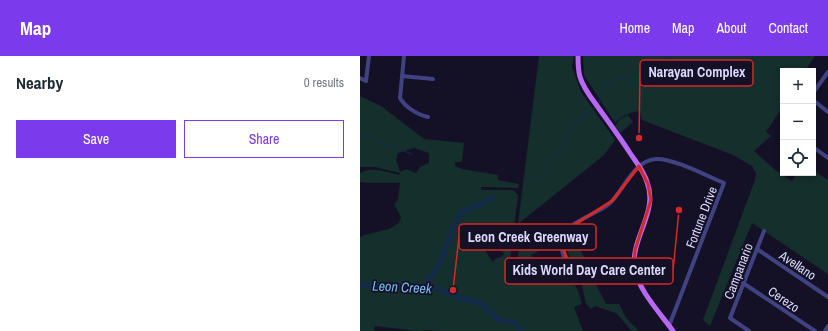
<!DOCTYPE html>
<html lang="en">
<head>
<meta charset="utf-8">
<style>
  :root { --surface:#fff; --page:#f2f2f3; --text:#1f2937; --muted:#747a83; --line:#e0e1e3; --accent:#7c3aed }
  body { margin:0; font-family:"Archivo Narrow",sans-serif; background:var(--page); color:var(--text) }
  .controls { position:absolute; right:12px; top:12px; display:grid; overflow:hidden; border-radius:0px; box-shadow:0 2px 6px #0003 }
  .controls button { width:36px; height:36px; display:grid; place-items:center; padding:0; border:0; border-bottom:1px solid var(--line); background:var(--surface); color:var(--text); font:20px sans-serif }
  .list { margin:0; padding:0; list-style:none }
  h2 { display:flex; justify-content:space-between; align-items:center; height:52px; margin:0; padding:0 16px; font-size:17px }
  h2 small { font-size:13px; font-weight:400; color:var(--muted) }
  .actions { display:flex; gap:8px; padding:12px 16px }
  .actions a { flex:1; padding:9px 0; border:1px solid var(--accent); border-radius:0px; text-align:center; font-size:14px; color:var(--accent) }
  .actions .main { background:var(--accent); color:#fff }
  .icon { flex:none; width:22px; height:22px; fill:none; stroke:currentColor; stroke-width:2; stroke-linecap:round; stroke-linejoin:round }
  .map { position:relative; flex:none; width:468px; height:275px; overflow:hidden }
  header { display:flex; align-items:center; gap:24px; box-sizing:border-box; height:56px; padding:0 20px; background:var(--accent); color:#fff }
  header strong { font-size:19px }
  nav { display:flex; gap:22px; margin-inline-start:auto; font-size:14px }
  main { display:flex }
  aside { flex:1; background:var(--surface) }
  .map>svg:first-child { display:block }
  .green { fill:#152f2d; fill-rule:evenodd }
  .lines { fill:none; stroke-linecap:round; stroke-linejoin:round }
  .stream { stroke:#132a49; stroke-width:1 }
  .river { stroke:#132a49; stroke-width:5 }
  .minor { stroke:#404281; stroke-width:4 }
  .major { stroke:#b769f3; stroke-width:5 }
  .marked { fill:none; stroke:#d62828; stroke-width:3; stroke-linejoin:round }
  .labels { text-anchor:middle; stroke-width:3.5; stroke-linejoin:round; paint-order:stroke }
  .street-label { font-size:13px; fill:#dbd9fc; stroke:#141126 }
  .water-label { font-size:14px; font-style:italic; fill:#6fbff4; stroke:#141126 }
  .leader { fill:none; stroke:#d62828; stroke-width:1.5 }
  .callout-dot { fill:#d62828; stroke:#141126; stroke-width:1.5 }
  .callout { fill:#141126; stroke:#d62828; stroke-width:1.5 }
  .callout-label { font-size:14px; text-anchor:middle; font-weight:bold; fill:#dbd9fc }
</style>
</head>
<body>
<header>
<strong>Map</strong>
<nav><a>Home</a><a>Map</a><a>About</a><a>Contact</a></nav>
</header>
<main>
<aside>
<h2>Nearby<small>0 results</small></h2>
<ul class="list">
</ul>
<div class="actions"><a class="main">Save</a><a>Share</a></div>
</aside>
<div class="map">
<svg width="468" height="275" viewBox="0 0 468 275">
  <rect width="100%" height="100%" fill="#141126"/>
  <g class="green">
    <polygon points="179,0 214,0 212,11 221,36 255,84 244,99 158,168"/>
    <path d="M 223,0 L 455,0 L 445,15 L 423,15 L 423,50 L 406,76 L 411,80 L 394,95 L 414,113 L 432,125 L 437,117 L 453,117 L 453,114 L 468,124 L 468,218 L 392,167 L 350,270 L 343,264 L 395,124 L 396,117 L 392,110 L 373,99 L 282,64 L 280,55 C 269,57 262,59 255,67 L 224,19 Z"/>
    <path d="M 0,40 L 21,50 L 64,83 L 104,87 L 102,106 L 95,106 L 95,110 L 102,113 L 138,119 L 138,124 L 159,128 L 158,132 L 121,131 L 121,134 L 153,134 L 158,139 L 147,228 L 151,229 L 158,227 L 157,210 L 161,170 L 192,178 L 193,188 L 171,199 L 181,220 L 204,209 L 216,227 L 215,229 L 218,235 L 222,248 L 214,251 L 223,275 L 78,275 L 69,274 L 58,275 L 15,270 L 14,275 L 0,275 L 0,181 L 4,179 L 29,173 L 39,167 L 41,161 L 34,148 L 38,144 L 40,127 C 26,126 13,128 0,126 L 0,117 C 12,110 26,116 39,119 L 40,117 L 15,111 L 0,111 ZM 54,92 L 69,97 L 69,107 L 60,111 L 56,117 C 49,114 46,112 40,116 L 36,104 L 38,97 ZM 129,183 L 135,185 L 136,191 L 144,197 L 143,200 L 135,203 L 133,206 C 126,196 122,194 129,183 Z"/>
    <polygon points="268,59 273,66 260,77 255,70 260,63"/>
    <polygon points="220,192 229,214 219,216 215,214 207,194"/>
    <polygon points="232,221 246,248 259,248 266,262 279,275 272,275 256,257 235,250 231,253 226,248 221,225 222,222"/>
  </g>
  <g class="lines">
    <g class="stream">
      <polyline points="239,48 244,28 267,20 311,0"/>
      <polyline points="0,79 52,98"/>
      <polyline points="163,132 183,120 194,101 207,84 214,67 235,51"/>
    </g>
    <g class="river">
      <polyline points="0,229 65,230 77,232 100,242 121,247 138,264 147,265"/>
      <polyline points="65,230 79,209 95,168 102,156 134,142"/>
      <polyline points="151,266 155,267 162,275"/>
    </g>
    <g class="minor">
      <path d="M 44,0 L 40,42 C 45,51 58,59 68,61"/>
      <polyline points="42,20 73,23"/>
      <polyline points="0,22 6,25 9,0"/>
      <polyline points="453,37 468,16"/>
      <polyline points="453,44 468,56"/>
      <polyline points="453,91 468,102"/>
      <polyline points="397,193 468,241"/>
      <polyline points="214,221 274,212"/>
      <path d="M 217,227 C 211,214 198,197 202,182 C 208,165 236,159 249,148 C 264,135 272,105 296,103 C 313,102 347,120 364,127 L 309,270"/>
      <polyline points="383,227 455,275"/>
      <polyline points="389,275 370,262 404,175"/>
      <polyline points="465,275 468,270"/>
    </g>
    <path class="major" d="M 218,0 C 218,7 218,14 220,21 C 223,31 229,39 235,47 C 247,64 259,80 270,97 C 276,106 284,115 287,126 C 299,157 269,183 275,214 C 279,235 301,258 313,275"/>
  </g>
  <path class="marked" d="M 279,110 L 288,128 L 291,144 L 275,194 L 274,212 L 214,221 L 201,187 L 209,172 L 252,145 Z"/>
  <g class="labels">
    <g class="street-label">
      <text transform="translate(341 161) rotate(-69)" y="5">Fortune Drive</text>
      <text transform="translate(438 209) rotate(34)" y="5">Avellano</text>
      <text transform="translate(378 215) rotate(-69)" y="5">Campanario</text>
      <text transform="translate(424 243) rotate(34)" y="5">Cerezo</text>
    </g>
    <g class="water-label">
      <text transform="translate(42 231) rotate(3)" y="5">Leon Creek</text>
    </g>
  </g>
  <path class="leader" d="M279 82L280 17M93 234L99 181M319 154L313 215"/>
  <g class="callout-dot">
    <circle cx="279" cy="82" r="4"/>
    <circle cx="93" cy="234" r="4"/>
    <circle cx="319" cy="154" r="4"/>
  </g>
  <g class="callout">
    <rect x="280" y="4" width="113" height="26" rx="4"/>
    <rect x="99" y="168" width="137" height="26" rx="4"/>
    <rect x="145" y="202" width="168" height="26" rx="4"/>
  </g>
  <g class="callout-label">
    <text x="337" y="21">Narayan Complex</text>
    <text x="168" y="186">Leon Creek Greenway</text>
    <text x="229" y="219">Kids World Day Care Center</text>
  </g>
</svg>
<div class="controls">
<button>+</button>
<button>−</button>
<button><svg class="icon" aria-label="locate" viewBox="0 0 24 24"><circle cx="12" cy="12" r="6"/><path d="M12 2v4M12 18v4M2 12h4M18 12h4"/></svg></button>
</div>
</div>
</main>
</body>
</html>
